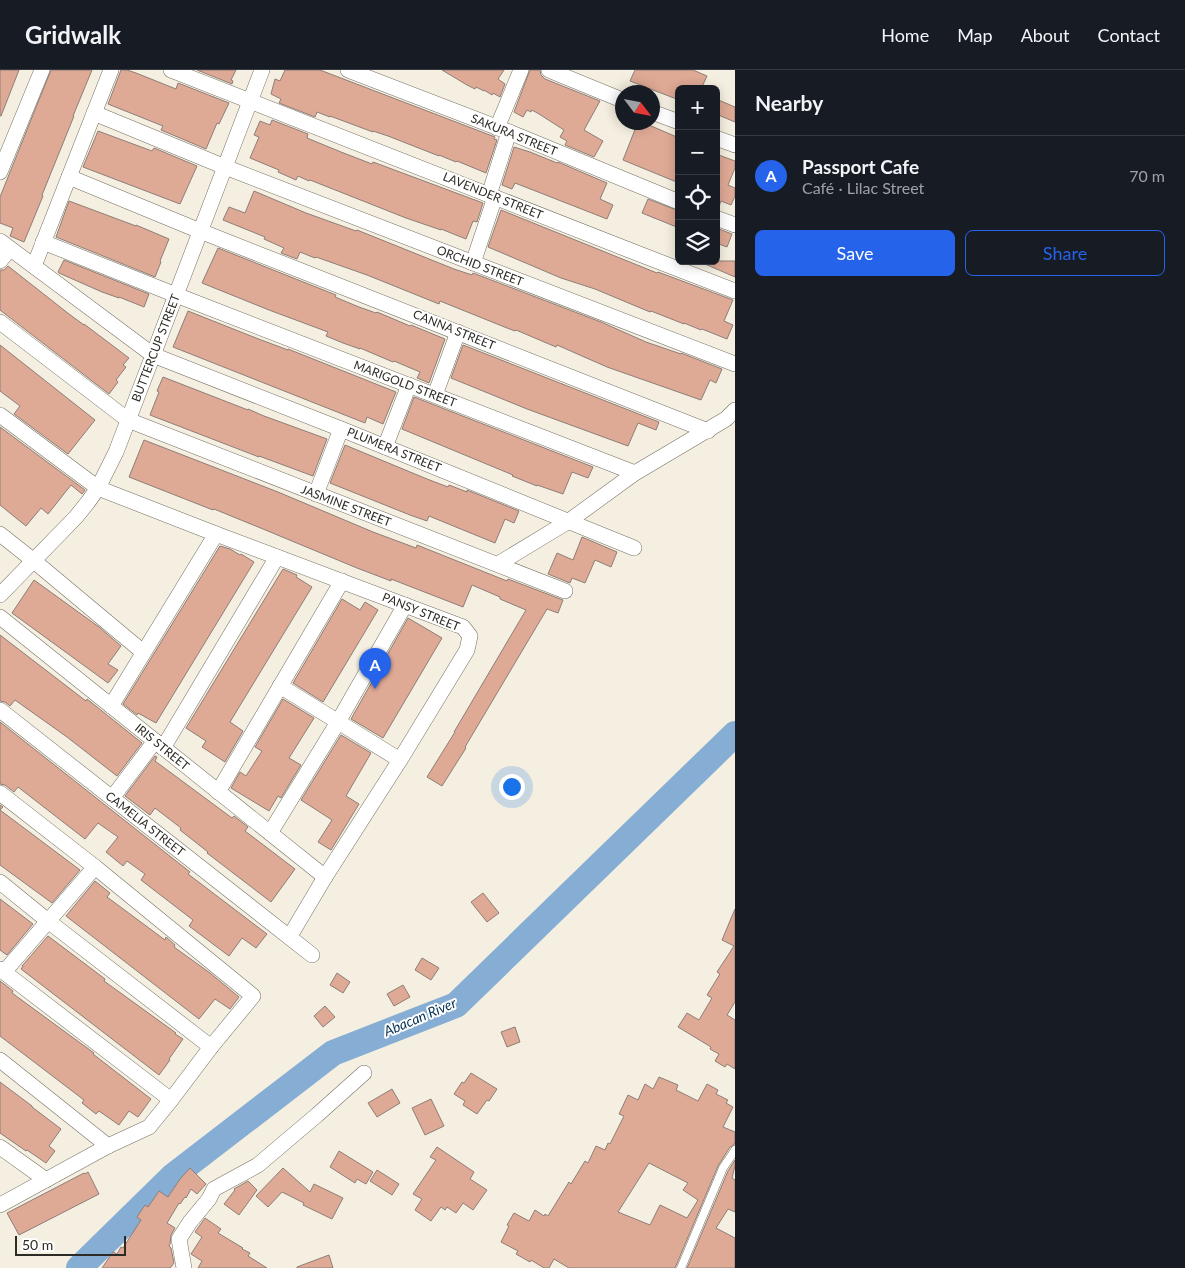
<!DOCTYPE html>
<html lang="en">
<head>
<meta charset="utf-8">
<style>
  :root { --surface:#171b24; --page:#20242c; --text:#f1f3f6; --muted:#9ea1a6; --line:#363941; --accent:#2563eb }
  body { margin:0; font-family:Lato,sans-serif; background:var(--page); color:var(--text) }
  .controls { position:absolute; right:15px; top:15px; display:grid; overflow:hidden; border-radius:8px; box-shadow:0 2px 12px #0003 }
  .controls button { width:45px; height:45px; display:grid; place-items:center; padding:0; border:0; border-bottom:1px solid var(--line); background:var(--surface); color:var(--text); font:25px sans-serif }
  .compass { position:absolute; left:615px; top:15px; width:45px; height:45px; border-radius:50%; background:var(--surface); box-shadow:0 2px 12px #0003; rotate:122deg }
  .scale { position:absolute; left:15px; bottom:12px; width:111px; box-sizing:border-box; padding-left:5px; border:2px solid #2d2b25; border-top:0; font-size:14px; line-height:18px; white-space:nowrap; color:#2d2b25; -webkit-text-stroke:4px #fff; paint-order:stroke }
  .you { position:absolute; left:511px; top:716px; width:18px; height:18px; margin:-12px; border:4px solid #fff; border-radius:50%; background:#1a73e8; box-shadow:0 0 0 8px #1a73e833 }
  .badge { display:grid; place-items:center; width:32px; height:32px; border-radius:50%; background:var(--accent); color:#fff; font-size:16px; font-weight:700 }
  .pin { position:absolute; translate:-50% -41px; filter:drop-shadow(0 1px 2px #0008) }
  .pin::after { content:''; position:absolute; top:26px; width:18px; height:15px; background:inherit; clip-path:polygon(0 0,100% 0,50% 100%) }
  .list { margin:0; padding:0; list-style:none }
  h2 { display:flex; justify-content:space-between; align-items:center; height:65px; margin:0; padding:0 20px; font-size:21px }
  h2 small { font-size:16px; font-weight:400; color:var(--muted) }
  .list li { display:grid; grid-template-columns:32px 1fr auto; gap:15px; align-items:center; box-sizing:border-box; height:80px; padding:0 20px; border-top:1px solid var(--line) }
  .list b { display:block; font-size:19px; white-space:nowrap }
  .list p { margin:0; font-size:16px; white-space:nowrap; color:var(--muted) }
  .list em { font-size:16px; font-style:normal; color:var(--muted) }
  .actions { display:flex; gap:10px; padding:15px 20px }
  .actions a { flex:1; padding:11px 0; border:1px solid var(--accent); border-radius:8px; text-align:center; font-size:18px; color:var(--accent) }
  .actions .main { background:var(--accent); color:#fff }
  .icon { flex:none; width:28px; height:28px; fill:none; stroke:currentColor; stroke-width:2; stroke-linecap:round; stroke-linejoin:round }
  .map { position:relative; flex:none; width:735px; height:1198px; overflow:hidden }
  header { display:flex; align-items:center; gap:30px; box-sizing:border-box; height:70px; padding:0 25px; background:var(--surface); border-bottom:1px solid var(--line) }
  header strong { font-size:24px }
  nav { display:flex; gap:28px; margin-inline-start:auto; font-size:18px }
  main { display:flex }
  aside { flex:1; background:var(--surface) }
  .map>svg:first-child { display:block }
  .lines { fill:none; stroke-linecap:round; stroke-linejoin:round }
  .river { stroke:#86add3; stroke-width:26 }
  .building { fill:#dea995; stroke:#8e7e78; fill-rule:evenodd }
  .service-casing { stroke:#747063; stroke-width:9 }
  .minor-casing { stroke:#747063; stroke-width:16 }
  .service { stroke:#fff; stroke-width:8 }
  .minor { stroke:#fff; stroke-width:15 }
  .labels { text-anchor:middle; stroke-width:4; stroke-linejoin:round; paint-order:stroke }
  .street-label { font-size:12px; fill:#2d2b25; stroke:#fff }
  .water-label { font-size:14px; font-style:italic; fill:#033054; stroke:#fff }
</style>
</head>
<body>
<header>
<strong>Gridwalk</strong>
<nav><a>Home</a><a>Map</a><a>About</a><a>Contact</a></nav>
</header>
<main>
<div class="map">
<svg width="735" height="1198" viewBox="0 0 735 1198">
  <rect width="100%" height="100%" fill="#f4efe0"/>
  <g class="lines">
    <polyline class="river" points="79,1198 173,1106 333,983 456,935 735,664"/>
  </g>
  <g class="building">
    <polygon points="0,0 19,0 1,46 0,46"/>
    <polygon points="51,0 92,0 73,46 74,46 42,125 43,126 24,172 10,166 13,158 0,153 0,127"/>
    <polygon points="121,0 127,0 136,3 176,19 178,13 229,33 219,54 217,53 206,79 161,60 163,56 108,34"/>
    <polygon points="197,0 236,0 231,10 233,11 232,14"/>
    <polygon points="285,0 320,0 495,67 494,69 497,70 486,103 457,91 456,92 439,85 439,86 388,66 373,61 373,62 330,46 330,47 317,42 315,47 279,33 281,29 271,24 275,9 280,11"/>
    <polygon points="442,0 504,0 498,9 505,14 500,27 493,23 492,25 484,20 484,21 476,17 475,19 467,15"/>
    <polygon points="530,0 540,0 541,5 545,9 600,31 584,60 603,71 594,87 565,75 567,71 560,67 564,60 539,44 532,40 531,42 527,40 523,47 514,42"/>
    <polygon points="635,0 693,0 707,6 701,19 679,19 679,30 630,11"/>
    <polygon points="716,29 735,37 735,52 716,44"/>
    <polygon points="272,50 308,64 307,68 341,82 372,94 373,92 483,133 477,152 473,151 466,169 441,159 441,160 406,148 310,110 309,111 298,106 296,110 278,102 279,100 250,88 259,67 254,65 260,51 270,55"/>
    <polygon points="638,52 642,52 679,68 679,113 623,90"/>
    <polygon points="98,61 152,81 154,78 197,96 180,134 83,97"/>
    <polygon points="514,77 530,82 557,93 558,92 607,113 600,129 613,135 607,149 515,113 512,119 502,115"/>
    <polygon points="716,84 735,91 735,98 728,115 735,118 735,126 731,135 721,131 718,139 716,139"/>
    <polygon points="254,121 306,143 356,161 357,160 454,199 472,205 473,203 601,252 646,272 681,284 681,283 722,299 716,313 710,310 701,330 607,297 557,275 556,277 516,260 515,261 507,258 440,231 439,234 367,205 316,187 315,188 300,182 297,189 281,183 284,178 264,169 265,167 223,150 229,137 245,143"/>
    <polygon points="648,129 679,141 679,158 642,143"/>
    <polygon points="69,131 136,156 136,155 169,169 160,191 161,192 155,207 56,167"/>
    <polygon points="501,140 657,203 658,202 733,230 724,251 733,255 727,269 702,259 701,260 684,253 684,254 651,241 650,242 595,219 561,208 488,177"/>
    <polygon points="716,158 732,164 727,177 716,173"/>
    <polygon points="218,178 336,225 335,227 359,237 376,243 377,242 410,256 411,255 445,269 429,313 417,308 420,302 394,291 393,292 360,278 360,279 343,273 326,266 328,262 269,240 202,213"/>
    <polygon points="64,190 149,224 144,237 119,227 119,228 102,222 59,203 58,202"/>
    <polygon points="698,191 735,191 735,207"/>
    <polygon points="8,196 69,244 84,255 84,254 129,288 123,295 126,297 116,310 118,312 109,324 0,240 0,200 4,200"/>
    <polygon points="188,241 256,268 288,280 288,279 396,322 383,354 367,347 365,353 173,277"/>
    <polygon points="0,275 95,350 68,384 14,344 20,336 0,321"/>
    <polygon points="463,275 659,352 656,360 638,353 628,376 527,339 451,308"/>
    <polygon points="163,307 248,340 248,339 264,346 327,369 313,406 259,386 259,387 150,345 159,322 157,321"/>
    <polygon points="414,327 593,397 588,408 572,402 563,424 537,415 537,416 512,406 513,405 402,359"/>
    <polygon points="0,357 85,420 82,424 71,415 48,444 41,438 26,456 0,435"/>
    <polygon points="144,370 278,422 373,462 416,478 417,475 507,511 508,509 563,530 558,543 547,539 465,677 466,678 442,716 427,707 455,662 454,662 526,540 500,529 500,527 472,515 463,537 391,509 391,511 357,498 263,459 214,439 213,440 129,407"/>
    <polygon points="345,375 427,409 448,417 449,415 467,422 467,420 519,441 514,453 505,449 495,473 429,446 427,451 410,445 330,413"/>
    <polygon points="582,467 617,482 611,497 595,490 585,513 572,508 570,513 548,504 557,483 573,490"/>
    <polygon points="220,476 230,479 240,485 241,484 254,492 156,653 138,643 137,645 123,634"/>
    <polygon points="283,499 297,505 296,507 312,517 230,652 243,661 225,692 202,677 206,671 186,658"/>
    <polygon points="34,510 99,557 121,576 108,594 118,600 108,613 12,543"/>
    <polygon points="342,529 360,540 365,532 378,540 323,632 293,613"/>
    <polygon points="408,548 442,568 383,668 351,649"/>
    <polygon points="0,565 86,631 87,629 142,673 117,706 67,667 15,630 10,636 5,632 0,631"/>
    <polygon points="283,629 314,648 289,688 301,695 281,728 278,726 269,741 231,718 240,702 246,706 262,681 255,677"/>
    <polygon points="0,652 190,802 188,804 267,864 256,878 242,868 229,886 189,856 193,850 141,810 145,804 127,791 123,796 106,782 118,767 98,753 85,769 18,717 14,722 5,715 0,714"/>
    <polygon points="341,665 371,683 346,726 359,734 331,780 318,772 332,750 301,730"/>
    <polygon points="155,686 157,687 155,691 232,748 234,746 248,757 245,761 295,799 271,832 207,783 208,782 180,760 181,758 155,738 150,745 125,726"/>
    <polygon points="0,735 3,737 0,740 80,800 52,833 0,795"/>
    <polygon points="95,811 110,823 107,827 165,870 166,867 175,875 174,877 210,903 239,927 230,939 215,929 199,949 66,846"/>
    <polygon points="483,823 499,843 487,852 471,832"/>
    <polygon points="0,829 33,854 7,885 0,880"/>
    <polygon points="735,839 735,932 727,945 735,950 735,999 727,994 725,997 715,991 719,984 710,979 711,977 678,957 687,943 699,950 712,928 707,925 720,904 717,902 734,876 722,870"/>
    <polygon points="48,866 105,909 104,911 176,963 175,964 183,969 169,989 170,990 159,1005 21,899 23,896 22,896"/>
    <polygon points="422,888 439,898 431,910 415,900"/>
    <polygon points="337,903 350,912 343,923 330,915"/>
    <polygon points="0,911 13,921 12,923 94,983 93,984 151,1029 138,1047 129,1041 119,1055 99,1041 96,1044 82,1033 84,1030 0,966"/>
    <polygon points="403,915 410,927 394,936 387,924"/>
    <polygon points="325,936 335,947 323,957 314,946"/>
    <polygon points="515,957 520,972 507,977 501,962"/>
    <polygon points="471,1003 497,1019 489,1031 487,1030 477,1044 463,1035 465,1031 454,1024 462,1012 464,1013"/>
    <path d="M 659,1007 L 678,1015 L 676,1020 L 698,1031 L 707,1014 L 718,1020 L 716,1024 L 728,1030 L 726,1033 L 733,1037 L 723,1057 L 735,1062 L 735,1072 L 734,1075 L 730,1077 L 718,1096 L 675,1198 L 569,1198 L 554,1189 L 549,1198 L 544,1198 L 531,1190 L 530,1192 L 516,1184 L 518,1181 L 501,1172 L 509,1156 L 507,1155 L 514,1143 L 529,1151 L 535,1140 L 544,1146 L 545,1144 L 548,1146 L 569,1112 L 571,1114 L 585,1091 L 588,1093 L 596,1076 L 605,1080 L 608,1073 L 610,1074 L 624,1046 L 619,1044 L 628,1025 L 638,1030 L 645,1014 L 653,1019 ZM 649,1093 L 688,1113 L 683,1120 L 698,1130 L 687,1148 L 660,1135 L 650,1155 L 618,1142 Z"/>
    <polygon points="0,1012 32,1036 32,1037 61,1059 49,1076 55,1081 46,1093 27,1080 26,1081 0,1063"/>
    <polygon points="392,1019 400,1033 377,1047 368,1033"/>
    <polygon points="431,1029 444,1056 425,1065 412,1038"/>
    <polygon points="437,1077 474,1102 470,1109 487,1120 473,1140 463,1133 456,1143 447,1137 445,1140 441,1137 431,1151 415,1140 422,1129 413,1124 436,1090 430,1087"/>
    <polygon points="339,1081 373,1102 366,1114 357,1109 355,1113 330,1097"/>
    <polygon points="735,1090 735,1096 732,1108 735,1110 735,1142 728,1139 716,1158 735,1168 735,1198 687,1198 728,1101"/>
    <polygon points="190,1098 206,1114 197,1124 191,1119 186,1128 185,1127 180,1134 179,1133 167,1153 175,1158 171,1165 170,1174 169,1176 171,1178 174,1193 170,1198 102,1198 113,1182 117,1184 121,1177 123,1178 141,1150 137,1147 145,1135 148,1137 159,1121 168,1127 180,1109"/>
    <polygon points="283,1098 310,1122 314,1114 343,1128 332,1149 303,1135 304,1133 282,1122 268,1137 256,1126"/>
    <polygon points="377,1100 399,1114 392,1125 370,1111"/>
    <polygon points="88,1102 99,1124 19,1165 7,1143 84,1103 85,1104"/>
    <polygon points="248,1111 257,1120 239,1145 224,1134 235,1120 234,1119"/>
    <polygon points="205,1148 221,1159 218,1163 243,1178 242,1179 250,1183 248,1186 267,1198 198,1198 202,1191 191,1184 202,1167 195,1162"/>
    <polygon points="329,1185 333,1198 297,1198 297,1197"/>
  </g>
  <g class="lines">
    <g class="service-casing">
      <polyline id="service" points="681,1198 723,1098 735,1080"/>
    </g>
    <g class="minor-casing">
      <g id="minor">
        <polyline points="171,0 629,180 735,221"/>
        <polyline points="348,0 509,62 679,132"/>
        <polyline points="549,0 622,30"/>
        <polyline points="652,42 679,52"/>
        <polyline points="94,43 225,97 735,294"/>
        <polyline points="497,58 521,0"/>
        <polyline points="716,68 735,75"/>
        <polyline points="0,102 42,0"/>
        <polyline points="69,107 200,161 708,361"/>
        <polyline points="489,125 509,62"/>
        <polyline points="716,148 735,155"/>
        <polyline points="0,171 153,285 341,359 634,478"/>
        <polyline points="43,172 176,225 635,403"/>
        <polyline points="0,191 10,179"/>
        <polyline points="473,193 495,127"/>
        <polyline points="34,196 111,0"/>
        <polyline points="0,252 128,350 565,521"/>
        <polyline points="435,325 458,262"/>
        <polyline points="0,345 98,418 216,464 463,557 470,566 467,580 400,690 325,807 290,866"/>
        <polyline points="385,377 409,315"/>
        <polyline points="316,424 341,359"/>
        <polyline points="0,464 34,491 143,582"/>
        <polyline points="498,494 569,451 635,403 726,349 735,340"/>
        <polyline points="0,525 76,447 88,432 98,418 116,382 262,0"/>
        <polyline points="0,547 325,807"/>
        <polyline points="280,616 400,690"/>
        <polyline points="111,636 216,464"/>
        <polyline points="0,640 312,885"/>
        <polyline points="163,678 277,487"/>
        <polyline points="218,722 342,511"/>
        <polyline points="0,723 95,797 253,926 211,977 171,1030 149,1057 108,1076 0,1135"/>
        <polyline points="112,728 155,671"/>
        <polyline points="270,763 338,652 405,535"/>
        <polyline points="0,812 48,851 211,977"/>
        <polyline points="0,899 171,1030"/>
        <polyline points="4,902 95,797"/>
        <polyline points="0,990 108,1076"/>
        <polyline points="0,1077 46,1110"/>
        <polyline points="184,1198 179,1169 190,1152 209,1129 214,1119 258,1095 317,1045 364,1003"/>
      </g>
    </g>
    <use href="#service" class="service"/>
    <use href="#minor" class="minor"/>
  </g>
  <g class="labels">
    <g class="street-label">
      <text transform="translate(514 65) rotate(22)" y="4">SAKURA STREET</text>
      <text transform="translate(493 126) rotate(22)" y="4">LAVENDER STREET</text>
      <text transform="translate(480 196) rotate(21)" y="4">ORCHID STREET</text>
      <text transform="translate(454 260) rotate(22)" y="4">CANNA STREET</text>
      <text transform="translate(156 278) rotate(-69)" y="4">BUTTERCUP STREET</text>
      <text transform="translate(405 314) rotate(21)" y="4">MARIGOLD STREET</text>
      <text transform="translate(394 380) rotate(22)" y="4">PLUMERA STREET</text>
      <text transform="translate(346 436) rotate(21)" y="4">JASMINE STREET</text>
      <text transform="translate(421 542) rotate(22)" y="4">PANSY STREET</text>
      <text transform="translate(162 677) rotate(39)" y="4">IRIS STREET</text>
      <text transform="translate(145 754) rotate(38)" y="4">CAMELIA STREET</text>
    </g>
    <g class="water-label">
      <text transform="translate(420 947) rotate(-23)" y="5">Abacan River</text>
    </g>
  </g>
</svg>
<div class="controls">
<button>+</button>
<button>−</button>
<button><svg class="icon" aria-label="locate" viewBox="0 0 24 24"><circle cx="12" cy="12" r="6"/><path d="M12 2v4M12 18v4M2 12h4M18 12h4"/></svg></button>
<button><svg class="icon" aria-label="layers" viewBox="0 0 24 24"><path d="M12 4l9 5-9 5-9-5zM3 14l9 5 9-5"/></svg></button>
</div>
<svg class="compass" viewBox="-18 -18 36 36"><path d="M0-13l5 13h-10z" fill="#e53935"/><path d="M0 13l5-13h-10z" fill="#9ea1a6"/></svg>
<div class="scale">50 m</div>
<div class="you"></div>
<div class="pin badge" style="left:375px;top:619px">A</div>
</div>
<aside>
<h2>Nearby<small></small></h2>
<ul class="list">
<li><span class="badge">A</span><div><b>Passport Cafe</b><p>Café · Lilac Street</p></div><em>70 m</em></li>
</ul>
<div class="actions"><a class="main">Save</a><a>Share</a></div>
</aside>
</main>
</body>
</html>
